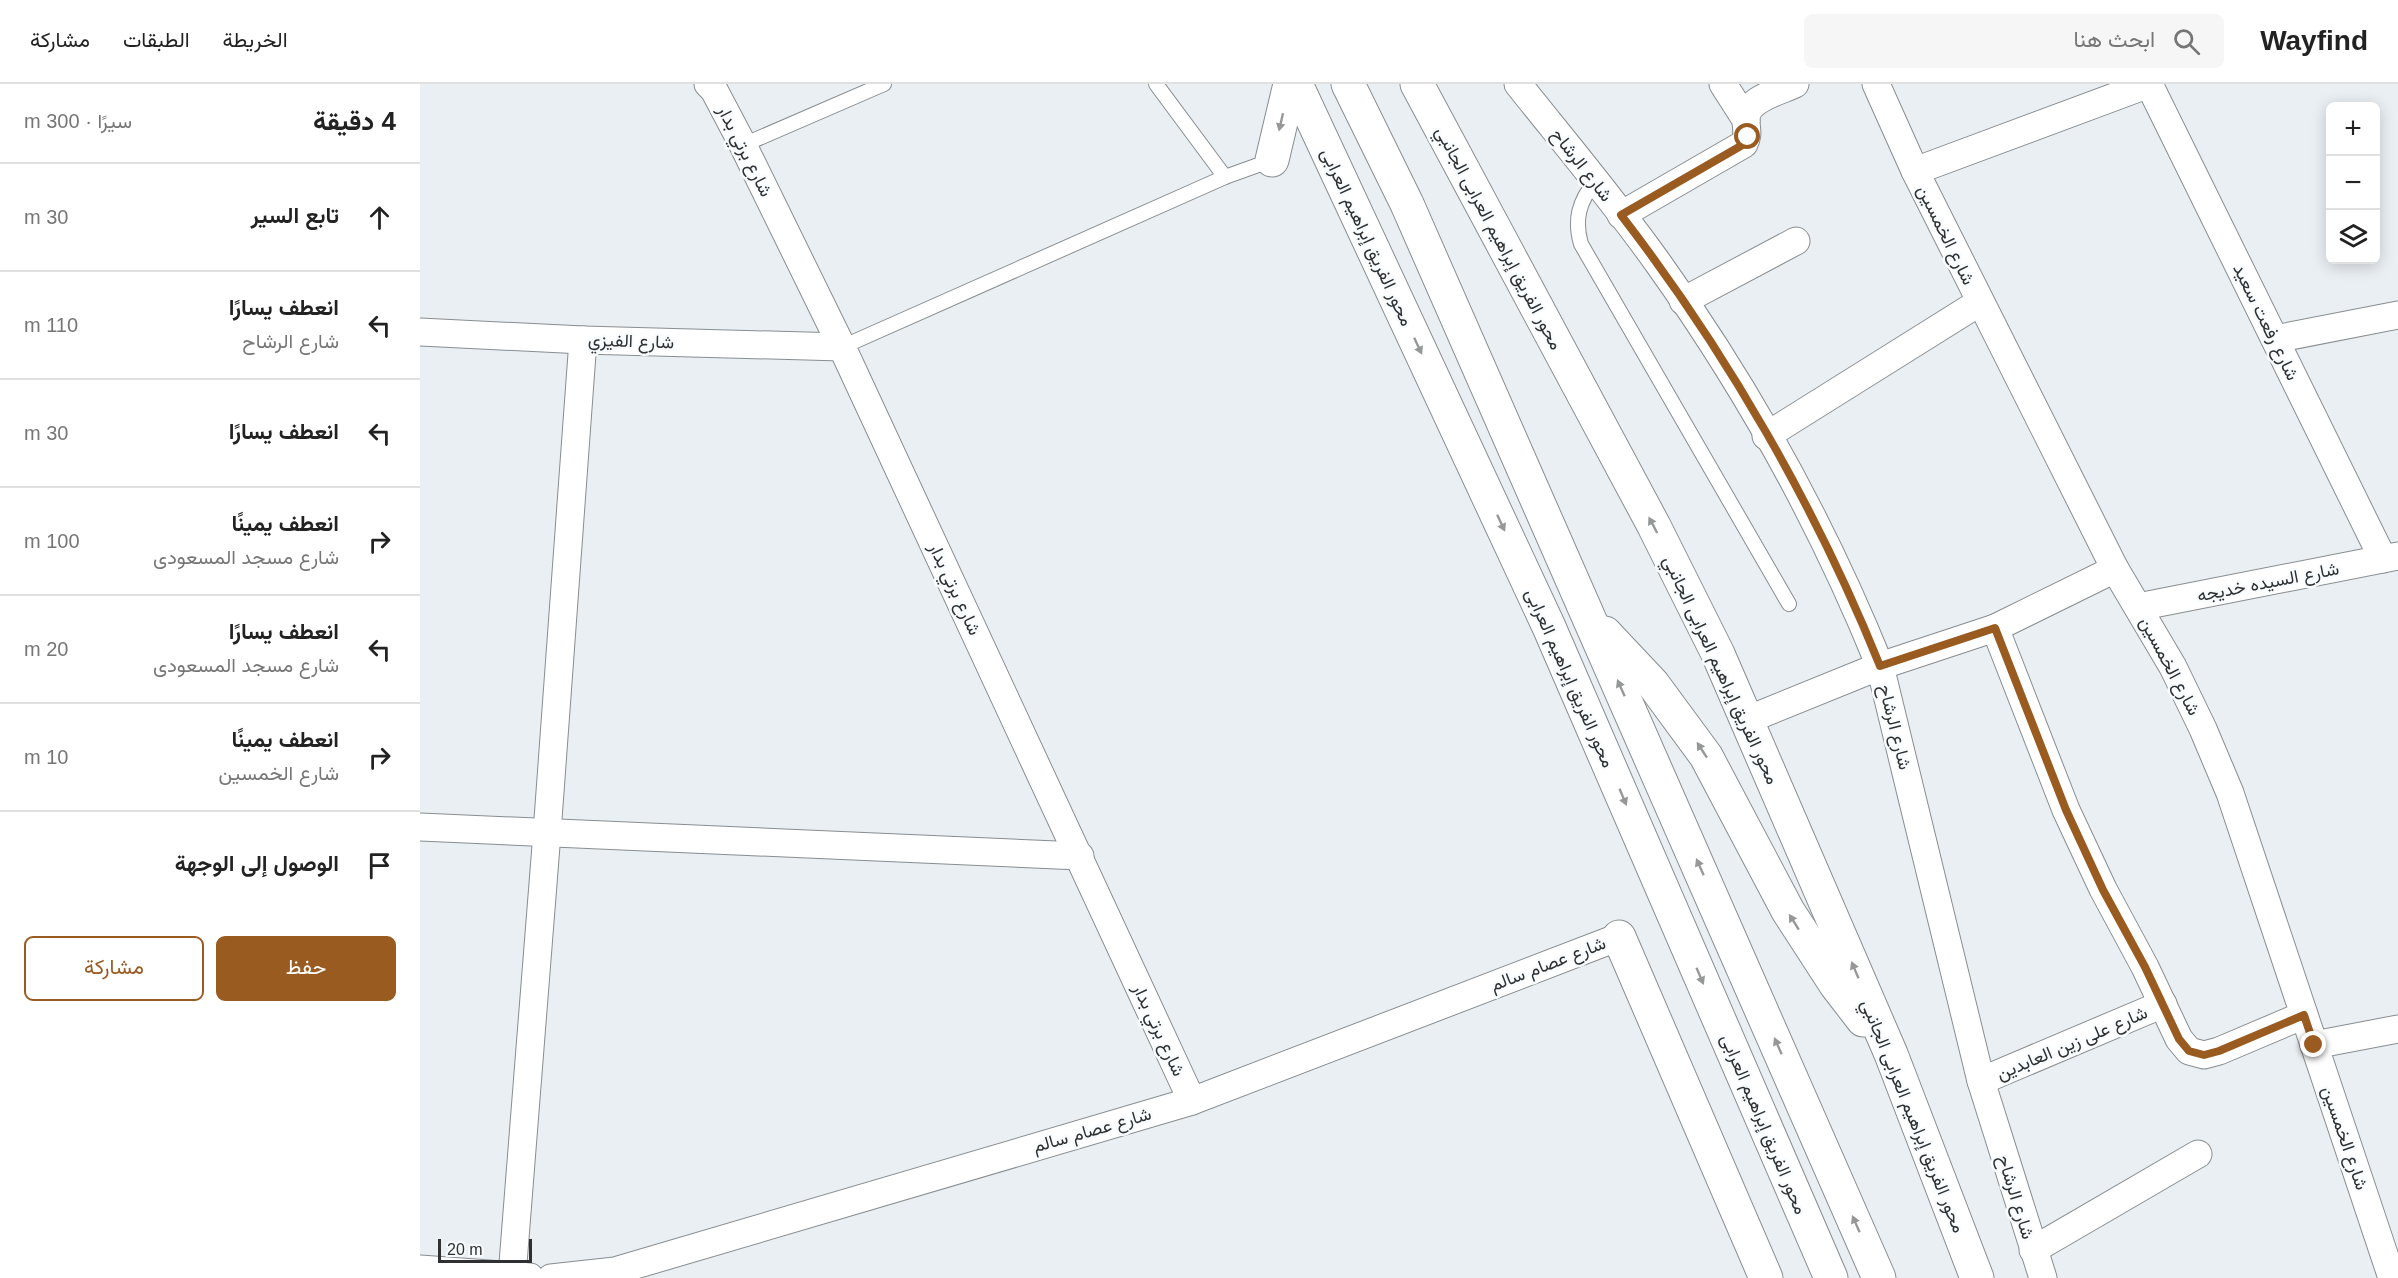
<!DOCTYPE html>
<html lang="ar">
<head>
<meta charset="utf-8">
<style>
  :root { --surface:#fff; --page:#f6f6f6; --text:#222; --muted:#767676; --line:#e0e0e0; --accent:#9a5b21 }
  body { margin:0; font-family:Arial,Vazirmatn,sans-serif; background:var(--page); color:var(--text); direction:rtl }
  .controls { position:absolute; right:18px; top:18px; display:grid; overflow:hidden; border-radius:9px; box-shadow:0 3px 15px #0003 }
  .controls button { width:54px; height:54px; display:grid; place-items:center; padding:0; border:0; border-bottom:2px solid var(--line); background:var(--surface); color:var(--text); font:30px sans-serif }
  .scale { position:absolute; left:18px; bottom:15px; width:94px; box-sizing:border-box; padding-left:6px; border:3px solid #2e3031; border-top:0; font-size:16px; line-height:21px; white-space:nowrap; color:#2e3031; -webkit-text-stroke:4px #f9fcfe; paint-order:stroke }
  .stop { position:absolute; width:18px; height:18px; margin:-14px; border:4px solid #9a5b21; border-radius:50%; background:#fff }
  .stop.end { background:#9a5b21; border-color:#fff; box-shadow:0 2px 6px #0008 }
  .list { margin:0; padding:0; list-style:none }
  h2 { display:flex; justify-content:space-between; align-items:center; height:78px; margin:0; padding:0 24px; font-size:26px }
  h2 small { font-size:20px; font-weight:400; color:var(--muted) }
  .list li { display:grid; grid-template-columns:39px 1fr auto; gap:18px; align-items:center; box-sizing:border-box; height:108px; padding:0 24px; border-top:2px solid var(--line) }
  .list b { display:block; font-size:22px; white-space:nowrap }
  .list p { margin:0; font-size:20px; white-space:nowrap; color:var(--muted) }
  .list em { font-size:20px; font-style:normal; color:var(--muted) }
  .actions { display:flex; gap:12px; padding:18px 24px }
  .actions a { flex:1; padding:14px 0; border:2px solid var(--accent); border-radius:9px; text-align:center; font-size:21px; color:var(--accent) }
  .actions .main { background:var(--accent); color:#fff }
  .icon { flex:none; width:33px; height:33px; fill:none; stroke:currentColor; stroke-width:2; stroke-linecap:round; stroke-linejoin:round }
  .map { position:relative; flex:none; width:1978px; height:1194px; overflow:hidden; direction:ltr }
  header { display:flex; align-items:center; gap:36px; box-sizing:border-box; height:84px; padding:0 30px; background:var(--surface); border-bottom:2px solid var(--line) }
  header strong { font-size:28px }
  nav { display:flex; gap:33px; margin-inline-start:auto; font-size:21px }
  .search { width:420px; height:54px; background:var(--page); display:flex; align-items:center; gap:15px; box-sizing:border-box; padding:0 21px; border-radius:9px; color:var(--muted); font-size:22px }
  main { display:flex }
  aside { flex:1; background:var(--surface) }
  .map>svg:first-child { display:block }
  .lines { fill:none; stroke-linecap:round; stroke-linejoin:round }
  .lane-casing { stroke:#888d90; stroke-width:16 }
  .street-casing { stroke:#888d90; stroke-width:29 }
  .secondary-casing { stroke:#888d90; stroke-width:35 }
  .lane { stroke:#fff; stroke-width:14 }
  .street { stroke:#fff; stroke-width:27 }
  .secondary { stroke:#fff; stroke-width:33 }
  .oneway { fill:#969898 }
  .route { stroke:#9a5b21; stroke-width:8 }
  .labels { text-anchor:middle; stroke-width:5; stroke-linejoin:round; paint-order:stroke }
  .street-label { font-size:18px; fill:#2e3031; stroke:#f9fcfe }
</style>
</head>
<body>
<header>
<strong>Wayfind</strong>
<div class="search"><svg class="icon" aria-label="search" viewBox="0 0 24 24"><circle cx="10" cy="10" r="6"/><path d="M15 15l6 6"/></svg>ابحث هنا</div>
<nav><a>الخريطة</a><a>الطبقات</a><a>مشاركة</a></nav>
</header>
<main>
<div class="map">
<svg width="1978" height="1194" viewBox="0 0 1978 1194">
  <rect width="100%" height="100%" fill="#eaeff3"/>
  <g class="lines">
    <g class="lane-casing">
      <g id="lane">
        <polyline points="736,0 805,93"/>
        <polyline points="323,61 464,0"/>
        <path d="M 1175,98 C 1159,117 1154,136 1161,160 L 1369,520"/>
        <polyline points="422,263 805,93 852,76"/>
      </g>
    </g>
    <g class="street-casing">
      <g id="street">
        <polyline points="288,0 294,6 323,61 422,263 772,1017"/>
        <path d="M 1098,0 C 1145,59 1194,117 1238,179 C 1326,302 1403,441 1460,582 L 1561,997 L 1623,1194"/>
        <polyline points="1303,0 1326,36"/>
        <polyline points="1456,0 1495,87 1695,485 1753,583 1783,645 1810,709 1972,1194"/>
        <polyline points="1729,0 1963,475"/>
        <polyline points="1495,87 1729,0"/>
        <path d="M 1201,131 L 1324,60 C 1329,50 1326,46 1326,36 C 1325,15 1361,7 1375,0"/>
        <polyline points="1263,217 1376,157"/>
        <polyline points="0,248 163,256 422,263"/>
        <polyline points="1855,255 1978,231"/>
        <polyline points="1346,352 1560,218"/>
        <polyline points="1718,523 1978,472"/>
        <polyline points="1575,544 1646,726 1683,805 1725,883 1759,955 1769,967 1784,971 1799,967 1884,931"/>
        <polyline points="1327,636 1460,582 1575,544 1695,485"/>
        <polyline points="0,743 660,772"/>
        <polyline points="1894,961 1978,945"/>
        <polyline points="1561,997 1743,920"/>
        <polyline points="1613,1166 1778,1070"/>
        <polyline points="0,1185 110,1193"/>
        <polyline points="92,1192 127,749 163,256"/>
        <polyline points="131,1194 195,1187 772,1017 1199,853"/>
      </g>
    </g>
    <g class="secondary-casing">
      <g id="secondary">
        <polyline points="876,0 1129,543 1411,1194"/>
        <polyline points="928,0 987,120 1459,1194"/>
        <polyline points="997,0 1234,442 1298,570 1471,970 1557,1194"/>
        <polyline points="852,76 870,0"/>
        <polyline points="1185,549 1233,600 1286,672 1368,827 1416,901 1443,936"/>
        <polyline points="1199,853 1346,1194"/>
      </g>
    </g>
    <use href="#lane" class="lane"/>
    <use href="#street" class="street"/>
    <use href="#secondary" class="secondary"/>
  </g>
  <defs><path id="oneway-solid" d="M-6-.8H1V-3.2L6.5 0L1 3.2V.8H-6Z" transform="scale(1.5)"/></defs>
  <g class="oneway">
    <use href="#oneway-solid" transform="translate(861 38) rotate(103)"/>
    <use href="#oneway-solid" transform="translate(998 262) rotate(65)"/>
    <use href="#oneway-solid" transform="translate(1081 439) rotate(65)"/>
    <use href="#oneway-solid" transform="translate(1233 441) rotate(-118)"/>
    <use href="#oneway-solid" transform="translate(1201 604) rotate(-114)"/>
    <use href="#oneway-solid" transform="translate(1282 666) rotate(-123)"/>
    <use href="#oneway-solid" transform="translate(1203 713) rotate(67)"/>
    <use href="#oneway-solid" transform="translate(1280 783) rotate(-114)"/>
    <use href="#oneway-solid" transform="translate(1374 838) rotate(-122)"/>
    <use href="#oneway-solid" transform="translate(1435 886) rotate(-113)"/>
    <use href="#oneway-solid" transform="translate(1280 892) rotate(67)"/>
    <use href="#oneway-solid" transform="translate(1358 962) rotate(-114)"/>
    <use href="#oneway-solid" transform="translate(1436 1140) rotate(-114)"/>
  </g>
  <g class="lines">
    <path class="route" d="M 1328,53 L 1324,60 L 1319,63 L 1201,131 C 1306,267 1396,423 1460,582 L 1575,544 L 1646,726 L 1683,806 L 1725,883 L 1759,955 L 1769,967 L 1784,971 L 1799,967 L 1884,931 L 1894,961"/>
  </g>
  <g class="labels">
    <g class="street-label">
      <text transform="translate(325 67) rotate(63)" y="6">شارع برتي بدار</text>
      <text transform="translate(1162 81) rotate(52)" y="6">شارع الرشاح</text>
      <text transform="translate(1526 151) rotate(64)" y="6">شارع الخمسين</text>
      <text transform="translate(947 153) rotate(65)" y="6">محور الفريق إبراهيم العرابى</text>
      <text transform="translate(1079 154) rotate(62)" y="6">محور الفريق إبراهيم العرابى الجانبي</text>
      <text transform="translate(1846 238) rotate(64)" y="6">شارع رفعت سعيد</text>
      <text transform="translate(211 257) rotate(2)" y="6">شارع الفيزي</text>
      <text transform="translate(1848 498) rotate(-11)" y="6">شارع السيده خديجه</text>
      <text transform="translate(535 505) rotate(65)" y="6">شارع برتي بدار</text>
      <text transform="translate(1750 582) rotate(62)" y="6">شارع الخمسين</text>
      <text transform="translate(1301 586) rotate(65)" y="6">محور الفريق إبراهيم العرابى الجانبي</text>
      <text transform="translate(1150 594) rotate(66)" y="6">محور الفريق إبراهيم العرابى</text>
      <text transform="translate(1475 643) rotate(76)" y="6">شارع الرشاح</text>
      <text transform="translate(1128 880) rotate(-21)" y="6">شارع عصام سالم</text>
      <text transform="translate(739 946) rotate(65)" y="6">شارع برتي بدار</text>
      <text transform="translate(1652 959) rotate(-23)" y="6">شارع على زين العابدين</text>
      <text transform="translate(1493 1032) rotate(68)" y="6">محور الفريق إبراهيم العرابى الجانبي</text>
      <text transform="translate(1344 1040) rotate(67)" y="6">محور الفريق إبراهيم العرابى</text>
      <text transform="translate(672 1046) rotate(-16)" y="6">شارع عصام سالم</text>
      <text transform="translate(1925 1054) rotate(71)" y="6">شارع الخمسين</text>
      <text transform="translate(1596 1113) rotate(73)" y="6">شارع الرشاح</text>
    </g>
  </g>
</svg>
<div class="controls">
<button>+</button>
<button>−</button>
<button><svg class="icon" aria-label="layers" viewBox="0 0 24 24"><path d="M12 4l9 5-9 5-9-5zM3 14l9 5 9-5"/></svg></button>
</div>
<div class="scale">20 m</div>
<div class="stop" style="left:1328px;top:53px"></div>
<div class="stop end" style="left:1894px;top:961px"></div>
</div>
<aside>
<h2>4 دقيقة<small>سيرًا · 300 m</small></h2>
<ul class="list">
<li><svg class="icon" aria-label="ahead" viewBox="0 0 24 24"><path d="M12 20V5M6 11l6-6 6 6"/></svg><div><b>تابع السير</b></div><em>30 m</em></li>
<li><svg class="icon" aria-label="left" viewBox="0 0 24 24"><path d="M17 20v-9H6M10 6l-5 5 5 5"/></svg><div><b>انعطف يسارًا</b><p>شارع الرشاح</p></div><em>110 m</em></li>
<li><svg class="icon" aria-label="left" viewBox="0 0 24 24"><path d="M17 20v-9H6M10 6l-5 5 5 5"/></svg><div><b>انعطف يسارًا</b></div><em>30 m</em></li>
<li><svg class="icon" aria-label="right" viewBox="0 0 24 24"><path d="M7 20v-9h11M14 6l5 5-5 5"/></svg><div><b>انعطف يمينًا</b><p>شارع مسجد المسعودى</p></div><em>100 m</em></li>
<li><svg class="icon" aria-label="left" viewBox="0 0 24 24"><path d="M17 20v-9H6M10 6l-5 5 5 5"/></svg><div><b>انعطف يسارًا</b><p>شارع مسجد المسعودى</p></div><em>20 m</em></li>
<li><svg class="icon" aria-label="right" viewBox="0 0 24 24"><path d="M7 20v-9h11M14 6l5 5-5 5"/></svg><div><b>انعطف يمينًا</b><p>شارع الخمسين</p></div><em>10 m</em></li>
<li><svg class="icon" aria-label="arrive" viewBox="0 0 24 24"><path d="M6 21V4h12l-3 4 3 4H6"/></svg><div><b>الوصول إلى الوجهة</b></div></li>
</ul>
<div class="actions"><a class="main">حفظ</a><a>مشاركة</a></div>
</aside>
</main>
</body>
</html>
